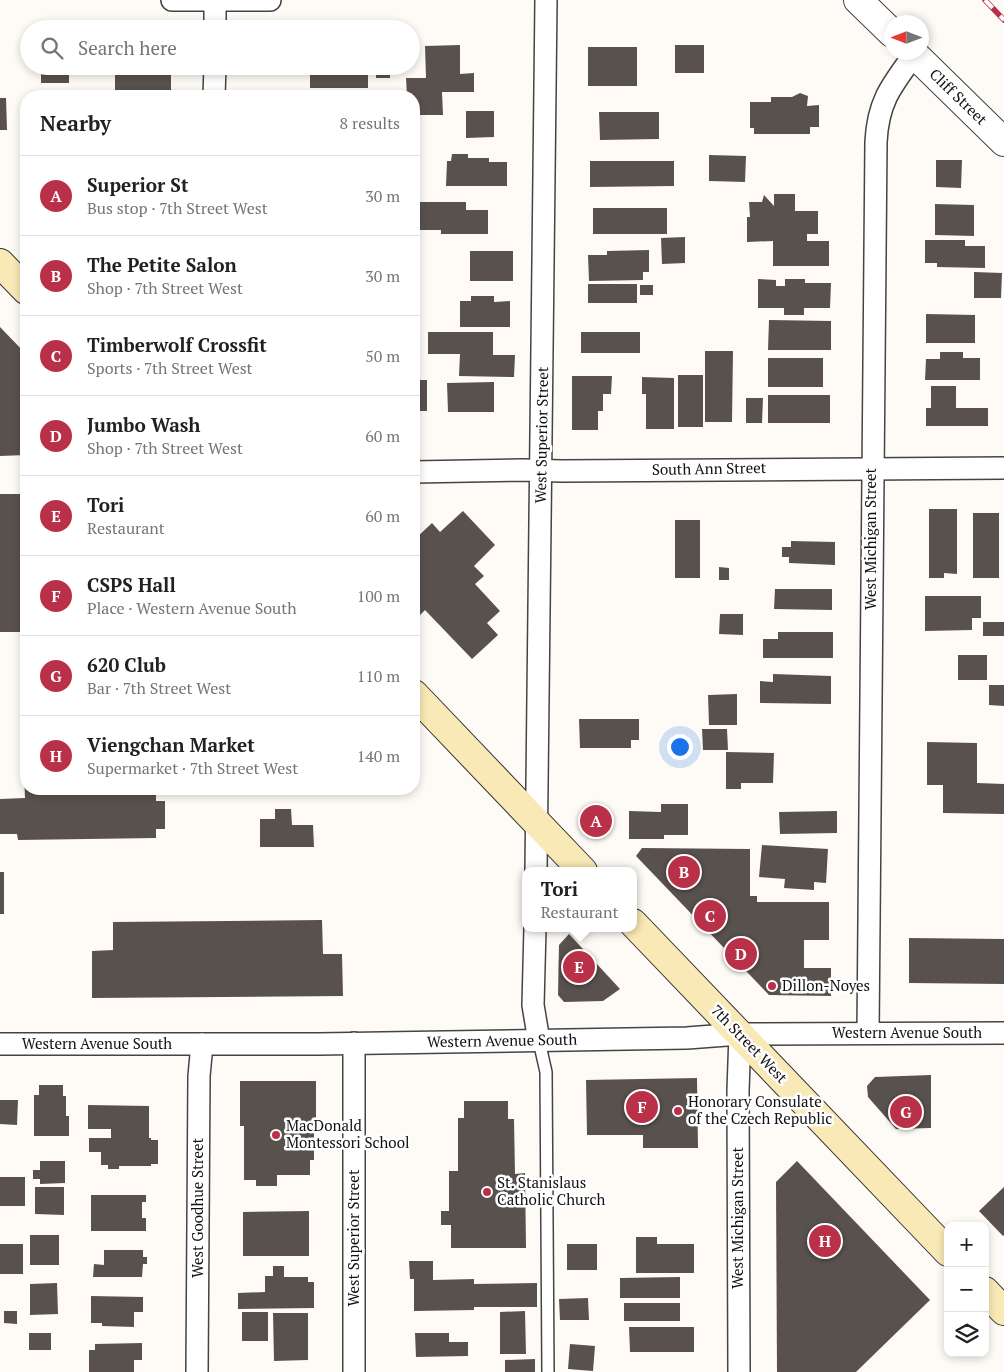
<!DOCTYPE html>
<html lang="en">
<head>
<meta charset="utf-8">
<style>
  :root { --surface:#fff; --page:#f2f2f2; --text:#202124; --muted:#757577; --line:#e0e0e0; --accent:#b93149 }
  body { margin:0; font-family:"PT Serif",serif; background:var(--page); color:var(--text) }
  .controls { position:absolute; right:15px; bottom:15px; display:grid; overflow:hidden; border-radius:10px; box-shadow:0 2px 8px #0003 }
  .controls button { width:45px; height:45px; display:grid; place-items:center; padding:0; border:0; border-bottom:1px solid var(--line); background:var(--surface); color:var(--text); font:25px sans-serif }
  .compass { position:absolute; left:884px; top:15px; width:45px; height:45px; border-radius:50%; background:var(--surface); box-shadow:0 2px 8px #0003; rotate:270deg }
  .you { position:absolute; left:679px; top:746px; width:18px; height:18px; margin:-12px; border:4px solid #fff; border-radius:50%; background:#1a73e8; box-shadow:0 0 0 8px #1a73e833 }
  .badge { display:grid; place-items:center; width:32px; height:32px; border-radius:50%; background:var(--accent); color:#fff; font-size:16px; font-weight:700 }
  .pin { position:absolute; translate:-50% -50%; border:2px solid #fff; box-shadow:0 1px 5px #0006 }
  .popup { position:absolute; left:522px; top:867px; width:115px; height:65px; box-sizing:border-box; display:grid; place-content:center; border-radius:10px; background:var(--surface); filter:drop-shadow(0 1px 4px #0005); font-size:16px; white-space:nowrap; color:var(--muted) }
  .popup b { font-size:19px; color:var(--text) }
  .popup::after { content:''; position:absolute; left:50%; top:100%; margin-left:-10px; border:10px solid transparent; border-top-color:var(--surface) }
  .list { margin:0; padding:0; list-style:none }
  h2 { display:flex; justify-content:space-between; align-items:center; height:65px; margin:0; padding:0 20px; font-size:21px }
  h2 small { font-size:16px; font-weight:400; color:var(--muted) }
  .list li { display:grid; grid-template-columns:32px 1fr auto; gap:15px; align-items:center; box-sizing:border-box; height:80px; padding:0 20px; border-top:1px solid var(--line) }
  .list b { display:block; font-size:19px; white-space:nowrap }
  .list p { margin:0; font-size:16px; white-space:nowrap; color:var(--muted) }
  .list em { font-size:16px; font-style:normal; color:var(--muted) }
  .icon { flex:none; width:28px; height:28px; fill:none; stroke:currentColor; stroke-width:2; stroke-linecap:round; stroke-linejoin:round }
  .map { position:relative; flex:none; width:1004px; height:1372px; overflow:hidden }
  .search { position:absolute; background:var(--surface); box-shadow:0 2px 8px #0003; left:20px; top:20px; width:400px; height:55px; display:flex; align-items:center; gap:12px; box-sizing:border-box; padding:0 18px; border-radius:28px; color:var(--muted); font-size:19px }
  .panel { position:absolute; background:var(--surface); box-shadow:0 2px 8px #0003; left:20px; top:90px; width:400px; height:705px; border-radius:20px }
  .map>svg:first-child { display:block }
  .building { fill:#59514e }
  .lines { fill:none; stroke-linecap:round; stroke-linejoin:round }
  .service-casing { stroke:#444; stroke-width:14 }
  .minor-casing { stroke:#444; stroke-width:24 }
  .tertiary-casing { stroke:#444; stroke-width:30 }
  .secondary-casing { stroke:#333; stroke-width:30 }
  .service { stroke:#fff; stroke-width:11 }
  .minor { stroke:#fff; stroke-width:21 }
  .tertiary { stroke:#fff; stroke-width:28 }
  .secondary { stroke:#f9e9b6; stroke-width:28 }
  .rail-casing { stroke:#b93149; stroke-width:5.5 }
  .rail { stroke:#fff; stroke-width:4; stroke-dasharray:11; stroke-linecap:butt }
  .poi-dot { fill:#b93149; stroke:#fff; stroke-width:2 }
  .labels { text-anchor:middle; stroke-width:5; stroke-linejoin:round; paint-order:stroke }
  .street-label { font-size:15px; fill:#111; stroke:#fff }
  .poi-label { font-size:15px; fill:#111; stroke:#fff; text-anchor:start }
</style>
</head>
<body>
<div class="map">
<svg width="1004" height="1372" viewBox="0 0 1004 1372">
  <rect width="100%" height="100%" fill="#fefbf6"/>
  <g class="building">
    <polygon points="460,45 460,74 474,73 474,92 442,92 443,115 414,115 414,96 407,96 406,78 426,78 425,46"/>
    <rect x="675" y="45" width="29" height="28"/>
    <rect x="588" y="47" width="49" height="39"/>
    <rect x="41" y="66" width="28" height="17"/>
    <polygon points="118,66 171,66 171,92 115,93 115,72 118,72"/>
    <rect x="310" y="66" width="58" height="22"/>
    <rect x="376" y="66" width="14" height="12"/>
    <polygon points="800,93 808,96 807,106 819,105 819,127 810,127 810,134 754,134 754,128 750,128 750,102 771,102 771,97 792,97"/>
    <polygon points="0,98 6,98 7,130 0,130"/>
    <polygon points="466,111 494,111 494,137 466,138"/>
    <polygon points="599,112 659,112 659,139 600,140"/>
    <polygon points="452,154 468,154 468,158 489,158 489,162 507,162 507,186 446,186 447,161 451,161"/>
    <polygon points="709,155 746,156 745,182 709,181"/>
    <polygon points="936,160 962,160 961,188 936,187"/>
    <polygon points="590,161 674,161 674,186 590,187"/>
    <polygon points="774,194 795,194 795,211 818,211 818,234 807,234 807,241 829,241 829,266 773,266 773,241 747,242 747,217 750,217 749,202 762,202 764,195 774,206"/>
    <polygon points="414,202 466,202 466,210 488,210 488,234 441,234 441,230 414,230"/>
    <polygon points="935,204 974,205 974,236 935,235"/>
    <rect x="593" y="208" width="74" height="26"/>
    <polygon points="685,237 685,263 662,264 661,238"/>
    <polygon points="925,240 965,240 965,246 985,246 985,268 937,267 937,263 925,263"/>
    <polygon points="649,250 649,272 643,272 643,280 589,281 588,255 607,255 607,251"/>
    <rect x="470" y="251" width="43" height="30"/>
    <polygon points="974,272 1002,273 1001,298 974,298"/>
    <polygon points="758,279 776,280 776,286 785,286 785,279 805,279 805,283 831,283 830,308 804,308 804,315 784,315 784,308 758,308"/>
    <rect x="588" y="284" width="49" height="19"/>
    <rect x="640" y="285" width="13" height="10"/>
    <polygon points="471,296 494,296 494,302 510,301 510,327 460,327 460,301 471,301"/>
    <polygon points="926,314 975,315 975,343 926,343"/>
    <polygon points="769,320 831,321 831,350 768,350"/>
    <polygon points="0,327 26,354 26,455 0,456"/>
    <polygon points="428,332 493,332 493,355 515,355 514,377 459,376 460,354 428,354"/>
    <rect x="581" y="332" width="59" height="21"/>
    <polygon points="705,351 733,351 732,422 705,422"/>
    <polygon points="940,352 963,352 963,358 980,358 980,380 925,380 926,359 940,359"/>
    <rect x="768" y="358" width="55" height="29"/>
    <rect x="678" y="375" width="25" height="52"/>
    <polygon points="572,376 612,376 611,394 603,394 603,411 598,411 598,430 572,430"/>
    <polygon points="642,377 674,378 674,429 646,429 646,394 642,394"/>
    <rect x="414" y="380" width="13" height="31"/>
    <polygon points="494,382 494,412 448,412 447,383"/>
    <polygon points="931,386 956,386 956,408 988,408 988,426 926,426 926,408 931,408"/>
    <rect x="768" y="395" width="62" height="28"/>
    <polygon points="746,398 763,398 762,423 746,423"/>
    <polygon points="0,494 26,494 26,564 20,564 20,632 0,632"/>
    <polygon points="929,509 957,509 957,574 944,573 944,578 929,578"/>
    <polygon points="463,511 495,545 474,566 484,576 475,584 500,611 487,623 498,635 472,659 425,610 414,621 414,540 432,523 440,532"/>
    <rect x="973" y="513" width="26" height="65"/>
    <rect x="675" y="520" width="25" height="58"/>
    <polygon points="791,541 835,542 835,565 789,563 789,557 782,557 782,547 791,547"/>
    <polygon points="719,567 729,568 729,580 719,580"/>
    <polygon points="775,589 832,589 832,610 774,609"/>
    <polygon points="925,596 981,596 981,618 972,618 972,630 925,631"/>
    <polygon points="720,614 743,614 743,635 719,634"/>
    <rect x="983" y="622" width="21" height="14"/>
    <polygon points="778,632 833,632 833,658 763,658 763,639 778,639"/>
    <rect x="958" y="655" width="29" height="25"/>
    <polygon points="773,674 831,676 831,704 760,703 760,681 773,682"/>
    <polygon points="989,685 1004,685 1004,706 989,705"/>
    <polygon points="737,694 737,725 709,725 708,695"/>
    <polygon points="579,719 639,719 639,740 631,740 631,748 580,748"/>
    <polygon points="702,729 727,729 728,750 703,750"/>
    <polygon points="927,742 977,743 977,783 1004,784 1004,814 943,813 943,785 927,785"/>
    <polygon points="726,752 774,753 773,783 741,783 741,789 726,789"/>
    <polygon points="24,771 26,771 26,789 156,789 156,801 165,801 165,829 156,829 156,838 18,840 17,834 0,834 0,799 25,798"/>
    <polygon points="661,804 688,804 688,835 664,835 664,839 629,839 629,811 661,812"/>
    <polygon points="275,809 291,809 292,825 313,825 314,847 260,847 260,819 275,819"/>
    <polygon points="837,811 837,833 780,834 779,812"/>
    <polygon points="762,845 828,849 826,883 814,882 814,890 784,888 785,879 759,877"/>
    <polygon points="642,848 750,849 750,896 757,896 757,902 829,902 829,940 804,940 804,968 831,968 831,996 769,995 636,856"/>
    <rect x="0" y="872" width="4" height="42"/>
    <polygon points="322,920 323,954 342,954 343,996 92,998 92,951 113,950 113,922"/>
    <polygon points="569,934 620,989 603,1001 564,1002 558,995 559,945"/>
    <polygon points="909,938 1004,939 1004,984 909,983"/>
    <polygon points="931,1075 931,1128 896,1129 868,1097 867,1086 875,1077"/>
    <polygon points="697,1078 698,1148 643,1148 643,1135 587,1135 586,1080"/>
    <polygon points="240,1081 316,1081 316,1125 314,1125 314,1160 310,1160 310,1175 277,1175 277,1186 256,1186 256,1180 244,1180 244,1126 240,1126"/>
    <polygon points="39,1085 63,1085 63,1096 66,1096 66,1116 69,1116 69,1136 34,1136 34,1095 39,1095"/>
    <polygon points="0,1100 18,1100 17,1125 0,1124"/>
    <polygon points="464,1101 508,1101 508,1119 514,1119 515,1174 525,1173 526,1248 451,1248 451,1225 441,1225 441,1211 449,1211 449,1171 458,1171 458,1118 464,1118"/>
    <polygon points="88,1105 149,1106 149,1138 151,1138 151,1140 158,1140 158,1164 151,1164 151,1166 119,1166 119,1169 108,1169 108,1165 101,1165 101,1152 89,1152 89,1138 111,1138 111,1129 88,1129"/>
    <polygon points="40,1161 65,1161 65,1183 40,1184 40,1179 33,1179 33,1170 40,1170"/>
    <polygon points="797,1161 930,1300 856,1372 777,1372 776,1182"/>
    <rect x="0" y="1177" width="25" height="29"/>
    <polygon points="35,1187 64,1187 64,1215 35,1214"/>
    <polygon points="1004,1187 1004,1235 1003,1236 979,1211"/>
    <polygon points="91,1195 146,1195 146,1202 142,1202 142,1218 146,1218 146,1231 91,1231"/>
    <polygon points="309,1211 309,1256 243,1256 243,1212"/>
    <rect x="30" y="1235" width="29" height="30"/>
    <polygon points="636,1237 657,1237 657,1244 694,1244 694,1273 636,1273"/>
    <rect x="0" y="1244" width="23" height="30"/>
    <rect x="567" y="1244" width="30" height="26"/>
    <polygon points="104,1250 143,1250 143,1257 147,1257 147,1264 143,1264 142,1277 93,1277 94,1264 104,1265"/>
    <polygon points="409,1261 433,1261 433,1280 474,1279 474,1284 537,1283 537,1307 474,1307 474,1310 414,1311 414,1279 410,1279"/>
    <polygon points="273,1266 284,1266 284,1277 308,1277 308,1282 314,1282 314,1308 238,1309 238,1293 265,1292 265,1276 273,1276"/>
    <polygon points="680,1277 680,1298 620,1298 620,1278"/>
    <polygon points="57,1283 58,1314 30,1315 30,1284"/>
    <polygon points="91,1296 143,1297 143,1312 134,1312 134,1327 102,1326 102,1323 91,1323"/>
    <polygon points="588,1298 589,1320 560,1320 559,1299"/>
    <rect x="624" y="1303" width="56" height="18"/>
    <polygon points="4,1311 17,1311 17,1324 4,1323"/>
    <polygon points="525,1311 526,1354 500,1354 500,1312"/>
    <rect x="242" y="1312" width="26" height="29"/>
    <polygon points="273,1313 308,1313 308,1360 274,1361"/>
    <polygon points="629,1327 694,1327 694,1352 630,1352"/>
    <rect x="29" y="1333" width="22" height="17"/>
    <polygon points="415,1333 449,1333 449,1342 468,1342 468,1356 416,1357"/>
    <polygon points="142,1343 142,1360 134,1360 134,1372 89,1372 89,1350 95,1350 95,1344"/>
    <polygon points="570,1344 595,1346 593,1371 568,1369"/>
    <polygon points="535,1359 535,1372 505,1372 505,1360"/>
  </g>
  <g class="lines">
    <g class="service-casing">
      <polyline id="service" points="539,1041 546,1072 548,1372"/>
    </g>
    <g class="minor-casing">
      <g id="minor">
        <polyline points="172,0 270,0"/>
        <polyline points="215,0 215,29"/>
        <polyline points="214,96 215,66"/>
        <polyline points="414,472 523,470 562,471 1004,468"/>
        <polyline points="536,871 546,0"/>
        <polyline points="535,928 533,1005 539,1041"/>
        <path d="M 868,1033 L 876,142 C 878,102 891,86 914,55"/>
        <polyline points="0,1044 319,1044 687,1038 740,1034 1004,1033"/>
        <polyline points="197,1372 199,1076 202,1044"/>
        <polyline points="354,1372 354,1043"/>
        <polyline points="739,1372 738,1091 740,1034"/>
      </g>
    </g>
    <g class="tertiary-casing">
      <g id="tertiary">
        <polyline points="858,0 892,33"/>
        <polyline points="912,52 1004,142"/>
      </g>
    </g>
    <g class="secondary-casing">
      <g id="secondary">
        <polyline points="0,263 26,290"/>
        <polyline points="414,694 583,871"/>
        <polyline points="633,923 948,1252"/>
        <polyline points="985,1291 1004,1311"/>
      </g>
    </g>
    <use href="#service" class="service"/>
    <use href="#minor" class="minor"/>
    <use href="#tertiary" class="tertiary"/>
    <use href="#secondary" class="secondary"/>
    <g class="rail-casing">
      <polyline id="rail" points="985,0 1004,20"/>
    </g>
    <use href="#rail" class="rail"/>
  </g>
  <g class="poi-dot">
    <circle cx="772" cy="986" r="5"/>
    <circle cx="678" cy="1111" r="5"/>
    <circle cx="276" cy="1135" r="5"/>
    <circle cx="487" cy="1192" r="5"/>
  </g>
  <g class="labels">
    <g class="street-label">
      <text transform="translate(958 97) rotate(44)" y="5">Cliff Street</text>
      <text transform="translate(542 435) rotate(-89)" y="5">West Superior Street</text>
      <text transform="translate(709 469) rotate(-1)" y="5">South Ann Street</text>
      <text transform="translate(871 539) rotate(-90)" y="5">West Michigan Street</text>
      <text x="907" y="1038">Western Avenue South</text>
      <text transform="translate(502 1041) rotate(-1)" y="5">Western Avenue South</text>
      <text x="97" y="1049">Western Avenue South</text>
      <text transform="translate(749 1044) rotate(46)" y="5">7th Street West</text>
      <text transform="translate(198 1208) rotate(-90)" y="5">West Goodhue Street</text>
      <text transform="translate(738 1218) rotate(-90)" y="5">West Michigan Street</text>
      <text transform="translate(354 1238) rotate(-90)" y="5">West Superior Street</text>
    </g>
    <g class="poi-label">
      <text x="782" y="991">Dillon-Noyes</text>
      <text x="688" y="1107">Honorary Consulate<tspan x="688" dy="17">of the Czech Republic</tspan></text>
      <text x="286" y="1131">MacDonald<tspan x="286" dy="17">Montessori School</tspan></text>
      <text x="497" y="1188">St. Stanislaus<tspan x="497" dy="17">Catholic Church</tspan></text>
    </g>
  </g>
</svg>
<div class="controls">
<button>+</button>
<button>−</button>
<button><svg class="icon" aria-label="layers" viewBox="0 0 24 24"><path d="M12 4l9 5-9 5-9-5zM3 14l9 5 9-5"/></svg></button>
</div>
<svg class="compass" viewBox="-18 -18 36 36"><path d="M0-13l5 13h-10z" fill="#e53935"/><path d="M0 13l5-13h-10z" fill="#757577"/></svg>
<div class="you"></div>
<div class="pin badge" style="left:596px;top:821px">A</div>
<div class="pin badge" style="left:684px;top:872px">B</div>
<div class="pin badge" style="left:710px;top:916px">C</div>
<div class="pin badge" style="left:741px;top:954px">D</div>
<div class="pin badge" style="left:579px;top:967px">E</div>
<div class="popup"><b>Tori</b>Restaurant</div>
<div class="pin badge" style="left:642px;top:1107px">F</div>
<div class="pin badge" style="left:906px;top:1112px">G</div>
<div class="pin badge" style="left:825px;top:1241px">H</div>
<div class="search"><svg class="icon" aria-label="search" viewBox="0 0 24 24"><circle cx="10" cy="10" r="6"/><path d="M15 15l6 6"/></svg>Search here</div>
<section class="panel">
<h2>Nearby<small>8 results</small></h2>
<ul class="list">
<li><span class="badge">A</span><div><b>Superior St</b><p>Bus stop · 7th Street West</p></div><em>30 m</em></li>
<li><span class="badge">B</span><div><b>The Petite Salon</b><p>Shop · 7th Street West</p></div><em>30 m</em></li>
<li><span class="badge">C</span><div><b>Timberwolf Crossfit</b><p>Sports · 7th Street West</p></div><em>50 m</em></li>
<li><span class="badge">D</span><div><b>Jumbo Wash</b><p>Shop · 7th Street West</p></div><em>60 m</em></li>
<li><span class="badge">E</span><div><b>Tori</b><p>Restaurant</p></div><em>60 m</em></li>
<li><span class="badge">F</span><div><b>CSPS Hall</b><p>Place · Western Avenue South</p></div><em>100 m</em></li>
<li><span class="badge">G</span><div><b>620 Club</b><p>Bar · 7th Street West</p></div><em>110 m</em></li>
<li><span class="badge">H</span><div><b>Viengchan Market</b><p>Supermarket · 7th Street West</p></div><em>140 m</em></li>
</ul>
</section>
</div>
</body>
</html>
